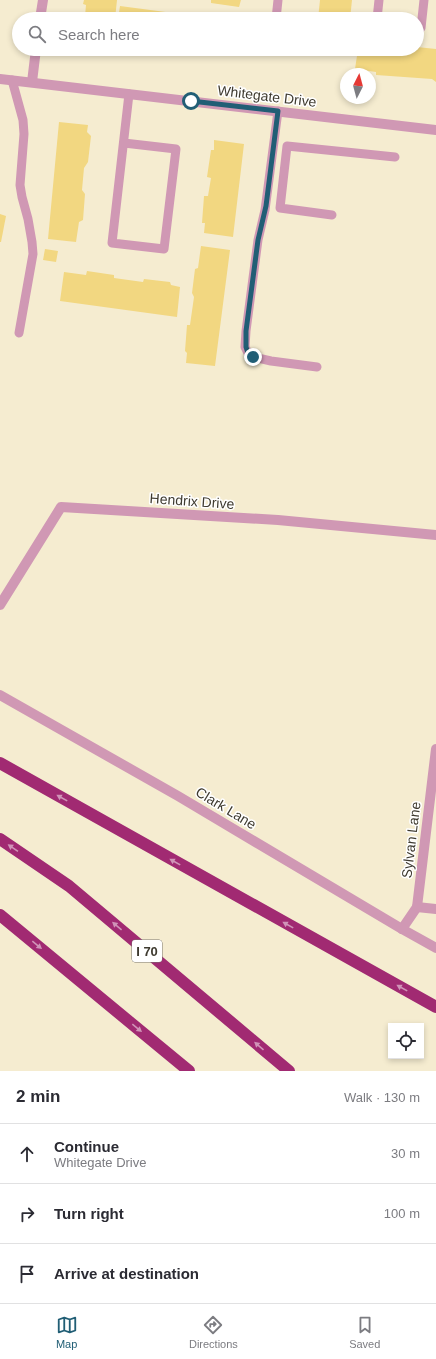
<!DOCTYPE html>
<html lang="en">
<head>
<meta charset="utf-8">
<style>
  :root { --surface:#fff; --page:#f7f7f7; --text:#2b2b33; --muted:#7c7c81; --line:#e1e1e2; --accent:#215e75 }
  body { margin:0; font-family:Arial,sans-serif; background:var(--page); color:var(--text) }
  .controls { position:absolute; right:12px; bottom:12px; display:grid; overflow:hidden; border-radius:0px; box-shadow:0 2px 6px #0003 }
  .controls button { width:36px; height:36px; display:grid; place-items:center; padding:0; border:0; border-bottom:1px solid var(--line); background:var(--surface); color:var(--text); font:20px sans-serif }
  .compass { position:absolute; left:340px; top:68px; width:36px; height:36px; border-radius:50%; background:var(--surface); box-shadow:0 2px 6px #0003; rotate:6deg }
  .stop { position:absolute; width:12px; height:12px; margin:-9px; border:3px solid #215e75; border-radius:50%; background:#fff }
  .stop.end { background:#215e75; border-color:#fff; box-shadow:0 1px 4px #0008 }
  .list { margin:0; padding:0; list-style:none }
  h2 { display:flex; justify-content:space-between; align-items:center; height:52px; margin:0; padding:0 16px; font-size:17px }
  h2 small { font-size:13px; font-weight:400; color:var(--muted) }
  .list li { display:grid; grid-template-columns:26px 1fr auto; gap:12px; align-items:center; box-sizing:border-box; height:60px; padding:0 16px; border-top:1px solid var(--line) }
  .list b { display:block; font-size:15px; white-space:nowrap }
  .list p { margin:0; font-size:13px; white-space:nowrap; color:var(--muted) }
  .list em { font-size:13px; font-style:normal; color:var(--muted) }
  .icon { flex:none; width:22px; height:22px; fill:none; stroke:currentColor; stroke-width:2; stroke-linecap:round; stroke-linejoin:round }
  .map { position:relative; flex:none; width:436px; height:1071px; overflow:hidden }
  .search { position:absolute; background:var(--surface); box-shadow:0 2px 6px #0003; left:12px; right:12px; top:12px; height:44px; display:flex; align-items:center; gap:10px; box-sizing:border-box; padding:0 14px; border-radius:22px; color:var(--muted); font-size:15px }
  .sheet { height:232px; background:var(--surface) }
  nav { display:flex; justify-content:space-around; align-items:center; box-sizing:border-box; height:56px; border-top:1px solid var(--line); background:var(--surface); font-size:11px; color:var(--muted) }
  nav a { display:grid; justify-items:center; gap:2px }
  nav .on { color:var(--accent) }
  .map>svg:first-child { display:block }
  .building { fill:#f2d781 }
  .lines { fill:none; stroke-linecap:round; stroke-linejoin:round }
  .service { stroke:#d098b4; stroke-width:9 }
  .minor { stroke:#d098b4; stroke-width:10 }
  .tertiary { stroke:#d098b4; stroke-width:10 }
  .motorway { stroke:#a12a72; stroke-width:12 }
  .oneway { fill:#d094b8 }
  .route { stroke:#215e75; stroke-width:5 }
  .labels { text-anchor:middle; stroke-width:3; stroke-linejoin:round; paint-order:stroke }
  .shield { fill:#fff; stroke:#78756d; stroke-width:1 }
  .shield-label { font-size:13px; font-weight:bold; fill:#3e3a2f }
  .street-label { font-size:14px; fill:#3e3a2f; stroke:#fff }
</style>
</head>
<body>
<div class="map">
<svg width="436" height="1071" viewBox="0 0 436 1071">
  <rect width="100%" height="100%" fill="#f5ecd0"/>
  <g class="building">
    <polygon points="84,0 117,0 115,19 85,16 86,5 83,4"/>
    <polygon points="211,0 241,0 239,7 211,3"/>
    <polygon points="320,0 352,0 350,19 318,19"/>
    <polygon points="120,6 211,18 211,19 118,19"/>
    <polygon points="417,47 436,49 436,82 432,79 376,75 376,72 355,69 358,49 417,49"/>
    <polygon points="198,49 234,49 234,53 224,51 219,53"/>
    <polygon points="59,122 88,125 87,132 91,136 88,162 84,168 82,190 85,194 83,220 79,222 76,242 48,239"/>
    <polygon points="214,140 244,144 233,237 204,233 205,223 202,223 204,196 208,196 211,178 207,177 211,150 214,150"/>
    <polygon points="0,214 6,216 1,242 0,242"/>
    <polygon points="201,246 230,250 215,366 186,363 187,353 185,351 187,325 190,325 194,297 192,293 195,269 198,268"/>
    <polygon points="45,249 58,251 56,262 43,260"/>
    <polygon points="87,271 114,275 114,278 143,282 144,279 170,282 171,285 180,287 177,317 60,301 64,272 86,275"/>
  </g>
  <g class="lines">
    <g class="service">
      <polyline points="276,19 278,0"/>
      <polyline points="377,19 379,0"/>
      <polyline points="417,27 421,28 424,0"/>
      <polyline points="12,80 23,120 24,134 20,185 22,197 28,219 32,242 33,254 19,333"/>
      <polyline points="278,111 265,210 258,240 246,331 245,347 248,353 253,357 271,361 317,367"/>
      <polyline points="124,143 176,149 164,249 112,243 129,94"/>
      <polyline points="332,215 280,208 287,146 395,157"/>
    </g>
    <g class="minor">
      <polyline points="40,19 43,0"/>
      <polyline points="0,79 436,130"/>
      <polyline points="32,82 36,49"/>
      <polyline points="0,605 61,507 278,520 436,535"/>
      <polyline points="417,907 436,909"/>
      <polyline points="402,929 417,907 436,749"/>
    </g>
    <polyline class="tertiary" points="0,695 178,796 402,929 436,948"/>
    <g class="motorway">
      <polyline points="0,763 436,1007"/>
      <polyline points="0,839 69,886 289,1071"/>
      <polyline points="0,915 189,1071"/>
    </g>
  </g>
  <defs><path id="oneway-solid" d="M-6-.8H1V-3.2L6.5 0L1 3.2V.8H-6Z"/></defs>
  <g class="oneway">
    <use href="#oneway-solid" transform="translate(62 798) rotate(-151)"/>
    <use href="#oneway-solid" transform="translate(13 848) rotate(-146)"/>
    <use href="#oneway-solid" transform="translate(175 862) rotate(-151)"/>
    <use href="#oneway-solid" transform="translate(288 925) rotate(-151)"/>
    <use href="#oneway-solid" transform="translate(117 926) rotate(-140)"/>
    <use href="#oneway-solid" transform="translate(37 945) rotate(39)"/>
    <use href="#oneway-solid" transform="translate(402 988) rotate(-151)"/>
    <use href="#oneway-solid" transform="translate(137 1028) rotate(39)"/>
    <use href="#oneway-solid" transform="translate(259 1046) rotate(-139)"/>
  </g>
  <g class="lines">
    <polyline class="route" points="191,101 278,111 266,206 258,240 246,331 246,347 248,353 253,357"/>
  </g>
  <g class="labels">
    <rect class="shield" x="132" y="940" width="30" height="22" rx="3"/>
    <g class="shield-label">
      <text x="147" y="956">I 70</text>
    </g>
    <g class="street-label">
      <text transform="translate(267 96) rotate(7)" y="5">Whitegate Drive</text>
      <text transform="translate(192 501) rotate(4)" y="5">Hendrix Drive</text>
      <text transform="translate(226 808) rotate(31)" y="5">Clark Lane</text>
      <text transform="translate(411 840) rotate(-83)" y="5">Sylvan Lane</text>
    </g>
  </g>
</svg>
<div class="controls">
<button><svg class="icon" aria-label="locate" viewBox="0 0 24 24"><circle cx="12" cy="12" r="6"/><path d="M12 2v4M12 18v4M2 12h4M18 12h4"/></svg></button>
</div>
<svg class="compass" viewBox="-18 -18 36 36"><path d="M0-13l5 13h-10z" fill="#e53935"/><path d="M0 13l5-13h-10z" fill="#7c7c81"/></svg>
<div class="stop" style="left:191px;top:101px"></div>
<div class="stop end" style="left:253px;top:357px"></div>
<div class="search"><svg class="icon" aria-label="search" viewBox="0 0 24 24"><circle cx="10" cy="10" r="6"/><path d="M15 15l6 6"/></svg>Search here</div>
</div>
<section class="sheet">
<h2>2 min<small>Walk · 130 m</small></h2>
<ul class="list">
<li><svg class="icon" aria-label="ahead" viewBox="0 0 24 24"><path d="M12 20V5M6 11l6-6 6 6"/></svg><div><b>Continue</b><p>Whitegate Drive</p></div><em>30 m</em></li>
<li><svg class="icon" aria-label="right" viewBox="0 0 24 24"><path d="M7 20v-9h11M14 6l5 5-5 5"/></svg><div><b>Turn right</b></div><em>100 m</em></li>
<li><svg class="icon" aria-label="arrive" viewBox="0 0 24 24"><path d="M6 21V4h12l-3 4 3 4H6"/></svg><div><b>Arrive at destination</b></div></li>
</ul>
</section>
<nav>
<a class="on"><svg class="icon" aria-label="map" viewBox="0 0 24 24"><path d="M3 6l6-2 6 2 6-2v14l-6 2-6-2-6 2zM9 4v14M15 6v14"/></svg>Map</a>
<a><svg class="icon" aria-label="directions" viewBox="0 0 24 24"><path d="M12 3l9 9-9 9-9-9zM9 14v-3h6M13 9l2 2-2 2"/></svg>Directions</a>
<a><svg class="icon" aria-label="saved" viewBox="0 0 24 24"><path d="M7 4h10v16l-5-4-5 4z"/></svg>Saved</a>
</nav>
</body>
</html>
